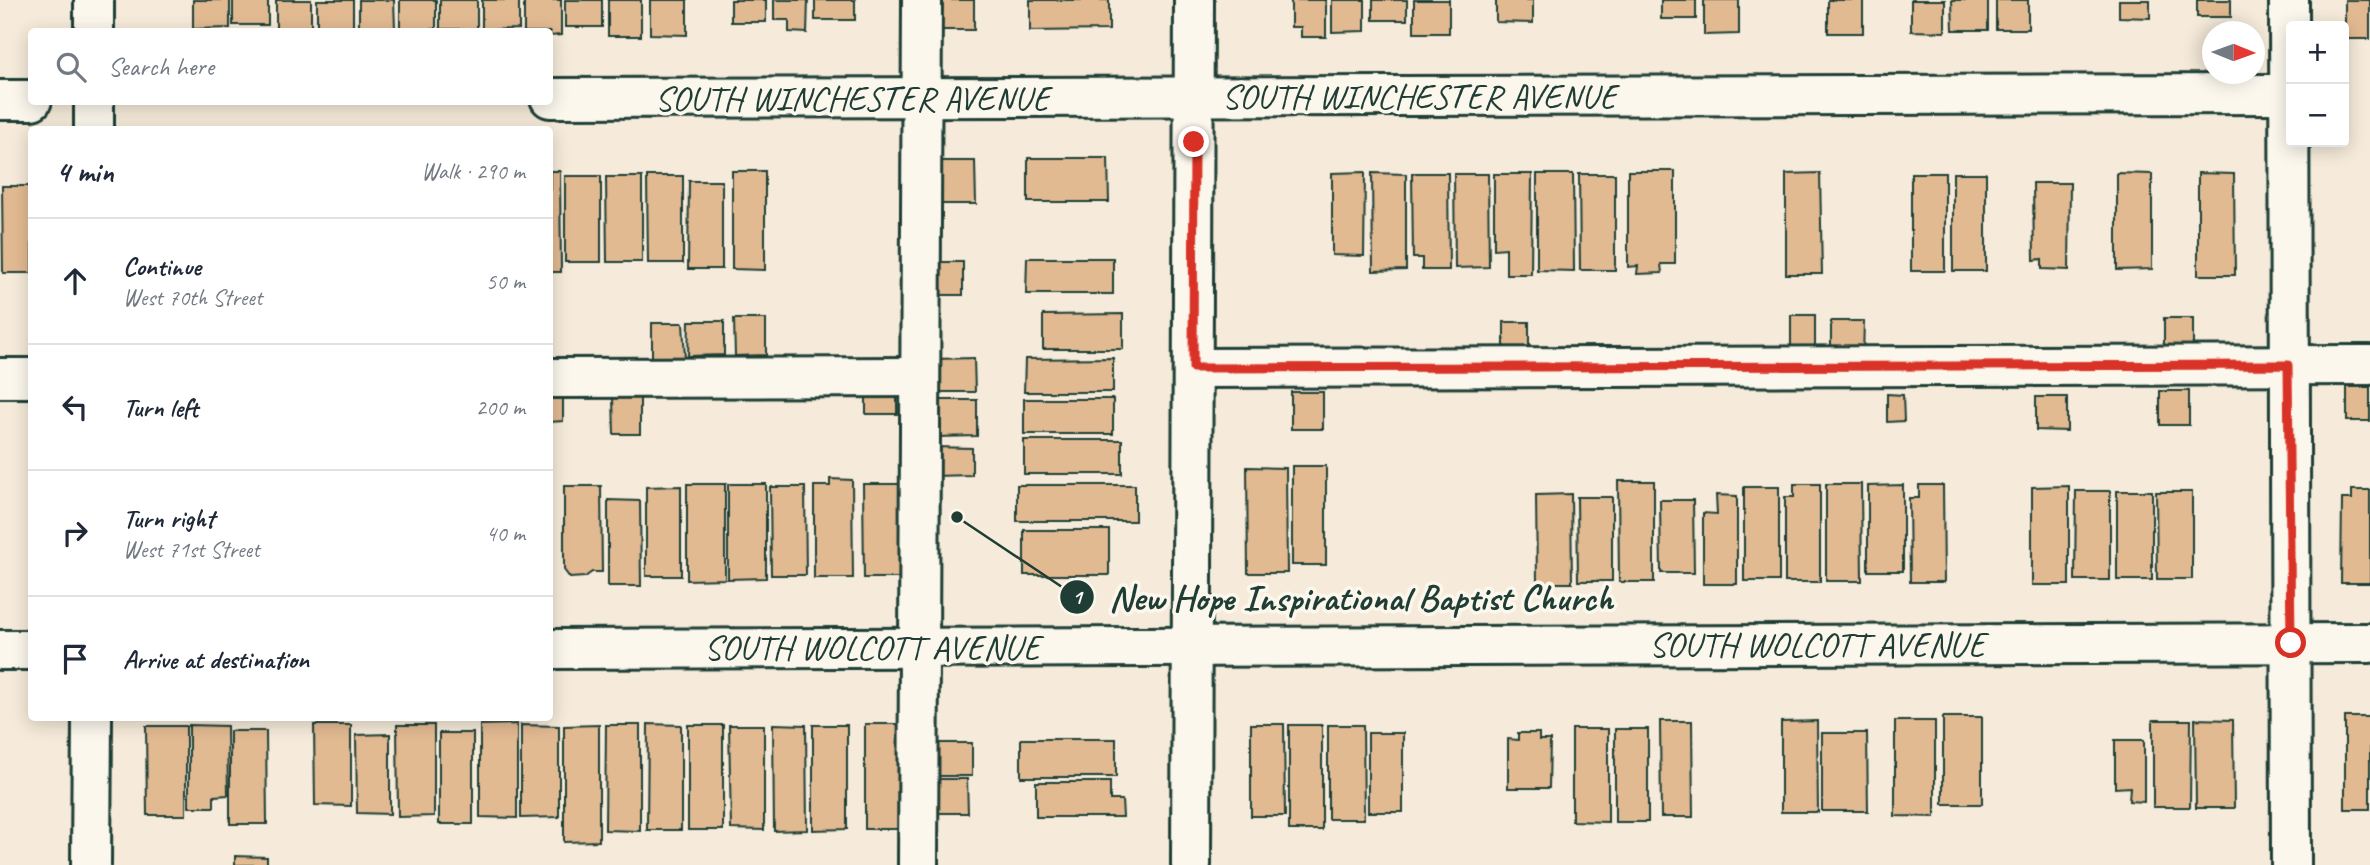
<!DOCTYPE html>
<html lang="en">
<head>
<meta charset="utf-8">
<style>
  :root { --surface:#fff; --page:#f2f2f3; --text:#1f2937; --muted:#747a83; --line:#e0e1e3 }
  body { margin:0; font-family:Caveat,sans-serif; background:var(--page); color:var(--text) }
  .controls { position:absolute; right:21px; top:21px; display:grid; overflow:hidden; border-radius:7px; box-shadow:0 4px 18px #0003 }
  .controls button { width:63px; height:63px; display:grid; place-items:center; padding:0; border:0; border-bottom:2px solid var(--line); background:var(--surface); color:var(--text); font:35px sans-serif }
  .compass { position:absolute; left:2202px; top:21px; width:63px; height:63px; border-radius:50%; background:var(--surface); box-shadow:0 4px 18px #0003; rotate:91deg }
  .stop { position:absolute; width:21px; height:21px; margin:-16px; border:5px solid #d93025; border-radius:50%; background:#fff }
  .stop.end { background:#d93025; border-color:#fff; box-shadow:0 2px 7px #0008 }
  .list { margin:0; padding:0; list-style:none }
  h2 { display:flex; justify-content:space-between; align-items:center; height:91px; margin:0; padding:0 28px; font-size:30px }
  h2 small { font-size:23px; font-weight:400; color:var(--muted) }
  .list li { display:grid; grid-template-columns:46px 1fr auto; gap:21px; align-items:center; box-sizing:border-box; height:126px; padding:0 28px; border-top:2px solid var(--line) }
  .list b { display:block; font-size:26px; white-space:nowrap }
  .list p { margin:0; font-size:23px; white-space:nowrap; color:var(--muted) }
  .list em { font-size:23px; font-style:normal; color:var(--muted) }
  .icon { flex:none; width:38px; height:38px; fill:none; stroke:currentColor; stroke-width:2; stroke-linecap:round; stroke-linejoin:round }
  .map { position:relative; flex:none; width:2370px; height:865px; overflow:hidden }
  .search { position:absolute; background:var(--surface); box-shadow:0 4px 18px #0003; left:28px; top:28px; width:525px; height:77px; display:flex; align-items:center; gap:18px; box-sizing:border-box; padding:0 24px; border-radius:7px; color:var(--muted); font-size:26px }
  .panel { position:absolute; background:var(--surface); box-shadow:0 4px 18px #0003; left:28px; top:126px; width:525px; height:595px; border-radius:7px }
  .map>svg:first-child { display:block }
  .building { fill:#e2ba92; stroke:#1f3d34; stroke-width:2 }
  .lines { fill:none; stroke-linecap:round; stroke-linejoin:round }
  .minor-casing { stroke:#1f3d34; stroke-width:44 }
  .major-casing { stroke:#1f3d34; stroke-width:44 }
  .minor { stroke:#fbf7ec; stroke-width:38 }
  .major { stroke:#fbf7ec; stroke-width:38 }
  .route { stroke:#d93025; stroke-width:9 }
  .labels { text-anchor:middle; stroke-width:7; stroke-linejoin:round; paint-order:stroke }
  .street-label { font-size:35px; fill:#1f3d34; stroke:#fbf7ec }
  .leader { fill:none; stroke:#1f3d34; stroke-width:2.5 }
  .callout-dot { fill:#1f3d34; stroke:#fbf7ec; stroke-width:2.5 }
  .mark-label { font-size:21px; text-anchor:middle; font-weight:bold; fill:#fff }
  .callout-label { font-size:37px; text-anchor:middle; font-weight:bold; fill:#1f3d34; stroke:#fbf7ec; stroke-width:7; stroke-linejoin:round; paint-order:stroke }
</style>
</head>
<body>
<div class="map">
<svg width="2370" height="865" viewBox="0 0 2370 865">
  <rect width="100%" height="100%" fill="#f6ebda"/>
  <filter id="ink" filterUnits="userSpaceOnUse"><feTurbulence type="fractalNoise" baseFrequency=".0143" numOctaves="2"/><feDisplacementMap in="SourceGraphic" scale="14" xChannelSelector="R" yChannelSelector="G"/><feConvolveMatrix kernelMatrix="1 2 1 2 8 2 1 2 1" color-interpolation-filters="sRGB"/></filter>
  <g filter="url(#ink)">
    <g class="building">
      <polygon points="193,0 230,0 230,28 193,29"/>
      <rect x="233" y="0" width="35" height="25"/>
      <rect x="276" y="0" width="35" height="32"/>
      <polygon points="317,0 353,0 353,30 317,29"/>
      <polygon points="359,0 394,0 395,29 359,29"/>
      <rect x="400" y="0" width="36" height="29"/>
      <rect x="440" y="0" width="37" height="29"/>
      <polygon points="482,0 519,0 519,29 482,30"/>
      <polygon points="524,0 561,0 561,35 550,36 550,32 524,32"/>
      <rect x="565" y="0" width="37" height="27"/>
      <rect x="608" y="0" width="33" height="36"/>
      <polygon points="650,0 687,0 687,35 650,34"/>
      <rect x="731" y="0" width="35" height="22"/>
      <polygon points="774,0 808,0 807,33 789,32 789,20 774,20"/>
      <rect x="815" y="0" width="40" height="20"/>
      <polygon points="933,0 974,0 974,30 934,30"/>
      <polygon points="1030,0 1109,0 1109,30 1030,31"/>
      <polygon points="1291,0 1326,0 1326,37 1301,37 1301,27 1291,27"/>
      <polygon points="1332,0 1365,0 1365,31 1332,32"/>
      <rect x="1373" y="0" width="34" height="20"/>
      <rect x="1414" y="0" width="35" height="33"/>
      <polygon points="1496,0 1533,0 1533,23 1496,22"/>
      <rect x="1661" y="0" width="35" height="19"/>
      <polygon points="1704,0 1739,0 1739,34 1704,35"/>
      <rect x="1828" y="0" width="35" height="33"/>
      <polygon points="1911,0 1945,0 1945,32 1911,31"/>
      <polygon points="1952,0 1988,0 1988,30 1953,30"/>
      <rect x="1996" y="0" width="32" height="29"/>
      <polygon points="2119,0 2150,0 2150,18 2119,17"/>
      <rect x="2197" y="0" width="34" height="17"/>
      <rect x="2345" y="0" width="25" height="39"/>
      <polygon points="1028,158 1108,158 1109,202 1028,202"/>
      <polygon points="936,161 975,161 976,204 936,204"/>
      <polygon points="550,171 560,171 561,272 550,272"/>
      <polygon points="732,171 765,171 765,270 732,269"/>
      <polygon points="1628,171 1675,171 1675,264 1661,264 1662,273 1637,274 1638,266 1628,267"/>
      <polygon points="1365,172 1364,256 1332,255 1332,173"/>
      <polygon points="1372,173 1406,174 1406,270 1373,271"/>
      <polygon points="1412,173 1448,173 1449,270 1422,270 1422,258 1413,258"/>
      <polygon points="1820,173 1822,274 1786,274 1786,174"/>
      <rect x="1911" y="173" width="34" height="98"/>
      <rect x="1953" y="173" width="33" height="98"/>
      <polygon points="2117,173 2152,174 2152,269 2117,270"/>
      <polygon points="2198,173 2234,174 2235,275 2198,275"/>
      <polygon points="1454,174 1488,174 1489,267 1455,268"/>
      <polygon points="1494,174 1532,174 1531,274 1506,274 1506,248 1494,249"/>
      <polygon points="1537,174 1573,174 1574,271 1537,270"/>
      <polygon points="1579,174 1615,174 1615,270 1580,270"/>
      <rect x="565" y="176" width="36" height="86"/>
      <polygon points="647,176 683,176 683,263 648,263"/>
      <polygon points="606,177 642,177 642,262 607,262"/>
      <polygon points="689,181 722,181 722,269 688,269"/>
      <polygon points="2033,183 2070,183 2069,270 2042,269 2042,259 2034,260"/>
      <polygon points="2,186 32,186 32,273 3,273"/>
      <polygon points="1027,258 1113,258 1113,294 1026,294"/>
      <polygon points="929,262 963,262 963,295 928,295"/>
      <polygon points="1123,314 1123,349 1043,349 1043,315"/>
      <polygon points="1791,315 1815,315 1815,350 1791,351"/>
      <rect x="2164" y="318" width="29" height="39"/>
      <polygon points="734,319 766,319 766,355 735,356"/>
      <polygon points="689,321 724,321 724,355 688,356"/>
      <polygon points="1831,321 1864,321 1863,356 1831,356"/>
      <rect x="1504" y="322" width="25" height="33"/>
      <polygon points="652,323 683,323 685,359 652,358"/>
      <polygon points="974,358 975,392 935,392 934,359"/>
      <polygon points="1113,358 1113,392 1024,392 1025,359"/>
      <rect x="2347" y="387" width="23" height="34"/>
      <rect x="2160" y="391" width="29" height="34"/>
      <rect x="1291" y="392" width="32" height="37"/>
      <polygon points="550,393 563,393 563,421 550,422"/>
      <rect x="866" y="393" width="31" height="21"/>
      <polygon points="1887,394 1903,395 1904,421 1887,422"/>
      <polygon points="640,396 640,434 614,434 613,397"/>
      <polygon points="2036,397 2067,397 2067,431 2036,430"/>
      <rect x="1024" y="399" width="89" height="35"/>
      <polygon points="937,400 977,400 977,436 937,437"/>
      <rect x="1024" y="440" width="98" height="34"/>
      <polygon points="934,447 972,448 972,475 934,476"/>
      <rect x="1292" y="466" width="34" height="99"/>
      <polygon points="1247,467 1286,468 1287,573 1248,573"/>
      <polygon points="830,479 852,480 853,578 814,578 814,486 830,486"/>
      <polygon points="1618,481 1654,481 1654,582 1619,582"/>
      <polygon points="687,484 725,484 725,579 687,580"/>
      <polygon points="728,484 766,484 766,578 728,579"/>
      <polygon points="863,484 900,484 900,578 864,578"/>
      <polygon points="1794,484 1820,484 1820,582 1785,582 1785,497 1794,497"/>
      <polygon points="1826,484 1861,484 1862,581 1826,581"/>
      <rect x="1017" y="485" width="118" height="36"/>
      <polygon points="1903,485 1903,571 1868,571 1868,486"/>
      <polygon points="1919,485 1943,485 1944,582 1910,582 1909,498 1919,498"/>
      <polygon points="564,486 601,486 602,572 592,572 585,577 570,578 564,570"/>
      <polygon points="681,486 681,576 646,576 646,487"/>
      <polygon points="2069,486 2069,585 2032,585 2032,487"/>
      <polygon points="770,487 805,487 806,575 771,575"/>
      <rect x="1744" y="487" width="35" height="94"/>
      <polygon points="2352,490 2370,490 2370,583 2341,583 2342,499 2352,499"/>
      <polygon points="2076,491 2110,491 2110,580 2075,580"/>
      <rect x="2117" y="491" width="35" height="89"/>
      <polygon points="2156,492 2192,492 2192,579 2157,579"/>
      <polygon points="1571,494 1572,583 1537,583 1536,495"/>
      <polygon points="1716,495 1737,496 1737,584 1703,584 1703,513 1717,514"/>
      <polygon points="1577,497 1612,497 1612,581 1578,581"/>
      <polygon points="608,500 640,501 641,586 608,586"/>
      <polygon points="1660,500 1693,500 1694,573 1661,573"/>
      <rect x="1024" y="530" width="85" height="45"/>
      <rect x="1943" y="717" width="39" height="87"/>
      <rect x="2345" y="717" width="25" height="92"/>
      <polygon points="2195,719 2233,720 2234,808 2196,808"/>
      <polygon points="2153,720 2191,720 2190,807 2153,807"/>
      <polygon points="1660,721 1692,721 1693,817 1661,817"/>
      <polygon points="1817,721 1818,812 1781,812 1781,722"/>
      <polygon points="1895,721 1935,721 1935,817 1895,816"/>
      <polygon points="517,724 517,818 480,817 480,725"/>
      <polygon points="648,724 681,725 681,830 647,830"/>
      <polygon points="773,724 806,725 807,830 774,831"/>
      <rect x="865" y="724" width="35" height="105"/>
      <polygon points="1251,724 1284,724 1285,816 1251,816"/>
      <polygon points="189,725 227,726 228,795 214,796 214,807 189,807"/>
      <polygon points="314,725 351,725 351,806 315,805"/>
      <polygon points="397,725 434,725 434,816 398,817"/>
      <polygon points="521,725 559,726 559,817 521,818"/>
      <polygon points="599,725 599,841 564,842 564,726"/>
      <polygon points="606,725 640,725 640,831 605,830"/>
      <rect x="688" y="725" width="35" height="105"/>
      <polygon points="729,725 764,725 764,830 731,829"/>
      <polygon points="813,725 847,725 847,829 813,830"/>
      <rect x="1289" y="725" width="33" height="105"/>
      <polygon points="1328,725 1363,725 1364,819 1328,819"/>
      <polygon points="146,726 186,726 186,815 147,815"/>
      <polygon points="1572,729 1608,729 1608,822 1572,821"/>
      <rect x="1615" y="729" width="33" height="93"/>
      <polygon points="230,731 266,731 267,824 230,824"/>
      <rect x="439" y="733" width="34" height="91"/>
      <rect x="1368" y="733" width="35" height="79"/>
      <polygon points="1518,733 1539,733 1539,740 1550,740 1549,788 1508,788 1508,739 1518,740"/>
      <polygon points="1822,733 1867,733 1868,811 1822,811"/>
      <polygon points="390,734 390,814 357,813 356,735"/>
      <rect x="1021" y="739" width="95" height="38"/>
      <polygon points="2115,740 2144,740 2144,802 2129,801 2130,787 2115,788"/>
      <rect x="932" y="743" width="40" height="33"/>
      <polygon points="931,779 967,779 968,813 930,813"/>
      <polygon points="1036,782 1110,782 1110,800 1122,800 1123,817 1036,817"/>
      <polygon points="235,856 267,857 267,865 235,865"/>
    </g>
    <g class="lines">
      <g class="minor-casing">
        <g id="minor">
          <polyline points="2289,0 2291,865"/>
          <polyline points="94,32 94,0"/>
          <polyline points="550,98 2289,94"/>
          <polyline points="0,100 32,100"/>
          <polyline points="94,130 94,102"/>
          <polyline points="1193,368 2370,365"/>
          <polyline points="0,378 32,378"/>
          <polyline points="550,378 920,377"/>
          <polyline points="550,649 2370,643"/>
          <polyline points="0,650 32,650"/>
          <polyline points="91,865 92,718"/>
          <polyline points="918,865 922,0"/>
        </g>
      </g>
      <g class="major-casing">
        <polyline id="major" points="1191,865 1194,0"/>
      </g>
      <use href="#minor" class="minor"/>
      <use href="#major" class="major"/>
    </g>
  </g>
  <g class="lines" filter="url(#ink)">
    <polyline class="route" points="1194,142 1193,368 2288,365 2291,643"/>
  </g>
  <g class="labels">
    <g class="street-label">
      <text x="1419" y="108">SOUTH WINCHESTER AVENUE</text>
      <text x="852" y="110">SOUTH WINCHESTER AVENUE</text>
      <text x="1817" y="656">SOUTH WOLCOTT AVENUE</text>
      <text x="872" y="659">SOUTH WOLCOTT AVENUE</text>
    </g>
  </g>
  <path class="leader" d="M957 517L1077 597"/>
  <g class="callout-dot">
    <circle cx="957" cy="517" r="7"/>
    <circle cx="1077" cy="597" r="18"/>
  </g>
  <g class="mark-label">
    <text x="1077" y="604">1</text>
  </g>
  <g class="callout-label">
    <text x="1361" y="610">New Hope Inspirational Baptist Church</text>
  </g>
</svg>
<div class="controls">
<button>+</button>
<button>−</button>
</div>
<svg class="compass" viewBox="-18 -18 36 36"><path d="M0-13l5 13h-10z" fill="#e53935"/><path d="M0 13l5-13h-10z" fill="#747a83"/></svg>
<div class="stop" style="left:2291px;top:643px"></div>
<div class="stop end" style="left:1194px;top:142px"></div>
<div class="search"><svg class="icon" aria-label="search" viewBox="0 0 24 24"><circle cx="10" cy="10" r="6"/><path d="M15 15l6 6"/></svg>Search here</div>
<section class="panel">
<h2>4 min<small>Walk · 290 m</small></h2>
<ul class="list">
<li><svg class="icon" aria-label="ahead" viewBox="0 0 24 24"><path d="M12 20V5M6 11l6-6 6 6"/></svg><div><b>Continue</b><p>West 70th Street</p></div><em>50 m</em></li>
<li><svg class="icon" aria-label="left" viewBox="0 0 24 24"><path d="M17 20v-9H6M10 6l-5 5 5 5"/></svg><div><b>Turn left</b></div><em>200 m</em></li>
<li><svg class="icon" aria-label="right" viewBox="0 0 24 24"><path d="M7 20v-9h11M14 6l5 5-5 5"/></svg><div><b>Turn right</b><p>West 71st Street</p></div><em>40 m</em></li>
<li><svg class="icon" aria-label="arrive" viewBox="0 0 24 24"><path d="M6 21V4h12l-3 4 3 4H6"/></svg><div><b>Arrive at destination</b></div></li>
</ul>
</section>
</div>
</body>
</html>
